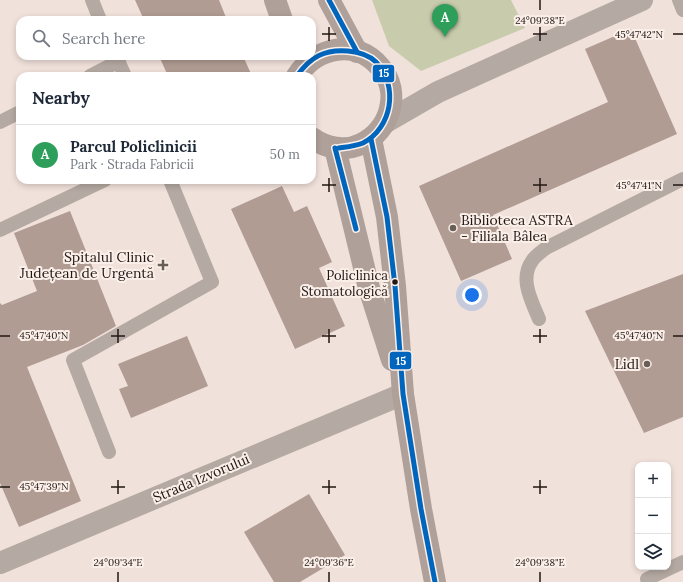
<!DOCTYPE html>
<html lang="en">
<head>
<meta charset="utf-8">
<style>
  :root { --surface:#fff; --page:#f6f6f7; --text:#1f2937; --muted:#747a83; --line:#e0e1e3; --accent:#0f766e }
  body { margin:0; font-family:Lora,serif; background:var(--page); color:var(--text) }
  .controls { position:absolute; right:12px; bottom:12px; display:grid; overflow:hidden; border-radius:8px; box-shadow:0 2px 6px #0003 }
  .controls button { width:36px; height:36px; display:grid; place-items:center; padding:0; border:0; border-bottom:1px solid var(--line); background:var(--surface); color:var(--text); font:20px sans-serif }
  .you { position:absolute; left:472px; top:295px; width:14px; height:14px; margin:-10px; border:3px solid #fff; border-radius:50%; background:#1a73e8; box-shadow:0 0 0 6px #1a73e833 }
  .badge { display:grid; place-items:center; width:26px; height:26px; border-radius:50%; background:var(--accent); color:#fff; font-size:13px; font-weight:700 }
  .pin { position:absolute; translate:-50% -33px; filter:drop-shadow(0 1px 2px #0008) }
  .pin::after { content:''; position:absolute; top:21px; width:14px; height:12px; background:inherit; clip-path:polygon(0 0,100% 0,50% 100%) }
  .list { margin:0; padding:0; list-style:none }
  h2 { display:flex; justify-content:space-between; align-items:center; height:52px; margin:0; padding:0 16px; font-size:17px }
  h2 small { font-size:13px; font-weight:400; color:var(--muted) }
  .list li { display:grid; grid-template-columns:26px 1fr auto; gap:12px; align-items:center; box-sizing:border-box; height:60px; padding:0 16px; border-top:1px solid var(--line) }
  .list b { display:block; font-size:15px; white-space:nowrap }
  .list p { margin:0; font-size:13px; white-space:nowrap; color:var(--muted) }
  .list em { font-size:13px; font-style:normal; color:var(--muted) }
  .icon { flex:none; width:22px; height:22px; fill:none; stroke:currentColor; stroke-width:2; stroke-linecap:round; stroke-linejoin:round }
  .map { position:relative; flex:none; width:683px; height:582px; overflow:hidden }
  .search { position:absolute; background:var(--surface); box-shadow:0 2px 6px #0003; left:16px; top:16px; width:300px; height:44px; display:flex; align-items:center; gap:10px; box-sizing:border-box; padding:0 14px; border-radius:12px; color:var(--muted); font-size:15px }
  .panel { position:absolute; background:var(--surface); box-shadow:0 2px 6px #0003; left:16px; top:72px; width:300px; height:112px; border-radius:12px }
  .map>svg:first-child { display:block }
  .green { fill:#c8ccac }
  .building { fill:#b09c93 }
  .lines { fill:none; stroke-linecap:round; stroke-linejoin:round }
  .lane { stroke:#b5aaa3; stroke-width:14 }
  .street { stroke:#b5aaa3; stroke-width:22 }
  .primary { stroke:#afa099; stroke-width:22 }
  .bus-1-casing { stroke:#fbefe9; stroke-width:8 }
  .bus-1 { stroke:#0065bd; stroke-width:5 }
  .ticks { fill:none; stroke:#221713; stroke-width:1.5 }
  .poi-dot { fill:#6a5e59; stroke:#fbefe9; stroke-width:1.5 }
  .bus-dot { fill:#221713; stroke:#fbefe9; stroke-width:1.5 }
  .labels { text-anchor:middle; stroke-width:4; stroke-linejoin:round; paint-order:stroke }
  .bus-label { font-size:13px; fill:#221713; stroke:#fbefe9; text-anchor:end }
  .poi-label { font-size:14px; fill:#221713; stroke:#fbefe9; text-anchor:end }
  .street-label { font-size:14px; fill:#221713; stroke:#fbefe9 }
  .ticks-label { font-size:10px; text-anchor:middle; fill:#221713; stroke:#fbefe9; stroke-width:4; stroke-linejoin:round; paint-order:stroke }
  .line-badge { stroke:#fbefe9; stroke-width:1.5 }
  .badge-label { font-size:11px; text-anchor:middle; font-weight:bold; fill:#fff }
</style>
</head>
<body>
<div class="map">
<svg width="683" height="582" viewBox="0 0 683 582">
  <rect width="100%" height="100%" fill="#f1e1db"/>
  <polygon class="green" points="372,0 511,0 525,28 421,71 389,46"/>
  <g class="building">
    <polygon points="135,0 219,0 227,20 144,20"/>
    <polygon points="631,29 677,134 493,215 512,259 461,281 419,186 608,102 585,49"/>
    <polygon points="159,56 243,56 252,76 168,76"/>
    <polygon points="282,186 294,212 307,206 332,262 319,268 345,326 295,349 231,209"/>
    <polygon points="70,211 116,326 83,345 27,367 81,501 19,527 0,483 0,303 2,305 37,291 14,233"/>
    <polygon points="683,274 683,417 644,433 585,311"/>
    <polygon points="187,336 208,386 131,418 119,389 128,386 118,364"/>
    <polygon points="309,494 345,555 300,582 274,582 244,532"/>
  </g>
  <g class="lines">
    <g class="lane">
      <polyline points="92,0 100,20"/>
      <polyline points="679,0 683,10"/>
      <polyline points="116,56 125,76"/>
      <polyline points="90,76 119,61"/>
      <polyline points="0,122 20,112"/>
      <polyline points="0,230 105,180"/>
      <path d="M 539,319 C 532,302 519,279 532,261 C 535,256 541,252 546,248 L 683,179"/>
      <polyline points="109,452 73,360 212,282 170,180"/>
      <polyline points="647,579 683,562"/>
    </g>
    <g class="street">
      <polyline points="386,122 438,92 642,0"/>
      <polyline points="0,563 403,394"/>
    </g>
    <g class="primary">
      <polyline points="275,0 282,20"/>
      <polyline points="329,0 357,52"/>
      <path d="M 297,76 C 316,47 356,38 380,67 C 402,92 390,131 361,144 C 345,152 326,148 312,138"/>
      <polyline points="371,139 387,217 395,286 403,394 421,509 435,582"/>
      <polyline points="335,148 369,288 392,360"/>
    </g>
    <g class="bus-1-casing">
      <g id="bus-1">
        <polyline points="329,0 357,52"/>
        <path d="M 297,76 C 310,57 325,49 348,51 C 358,52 369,55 376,62 C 399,86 392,128 363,143 C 356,146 346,147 339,148"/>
        <polyline points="371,139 387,217 395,286 403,394 421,509 435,582"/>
        <polyline points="335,148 356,229"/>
      </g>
    </g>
    <use href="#bus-1" class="bus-1"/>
  </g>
  <path class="ticks" d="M 540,0 L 540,10M 329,27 L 329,41M 540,27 L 540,41M 322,34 L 336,34M 533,34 L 547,34M 673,34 L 683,34M 329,178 L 329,192M 540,178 L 540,192M 322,185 L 336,185M 533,185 L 547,185M 673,185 L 683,185M 118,329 L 118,343M 329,329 L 329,343M 540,329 L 540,343M 0,336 L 10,336M 111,336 L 125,336M 322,336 L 336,336M 533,336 L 547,336M 673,336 L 683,336M 118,480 L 118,494M 329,480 L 329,494M 540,480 L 540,494M 0,487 L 10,487M 111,487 L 125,487M 322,487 L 336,487M 533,487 L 547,487M 118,572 L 118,582M 329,572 L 329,582M 540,572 L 540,582"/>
  <g class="poi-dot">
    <circle cx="453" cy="228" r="4"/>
    <path d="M161 259h4v4h4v4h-4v4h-4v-4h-4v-4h4z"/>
    <circle cx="647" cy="364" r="4"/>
  </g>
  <circle class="bus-dot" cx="395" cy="282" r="3.5"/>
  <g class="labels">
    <g class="bus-label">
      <text x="388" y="280">Policlinica<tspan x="388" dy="16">Stomatologică</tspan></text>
    </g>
    <g class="poi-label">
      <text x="461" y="225" text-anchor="start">Biblioteca ASTRA<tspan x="461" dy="16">- Filiala Bâlea</tspan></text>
      <text x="154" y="262">Spitalul Clinic<tspan x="154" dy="16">Județean de Urgentă</tspan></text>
      <text x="639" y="369">Lidl</text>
    </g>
    <g class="street-label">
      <text transform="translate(201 478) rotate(-23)" y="5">Strada Izvorului</text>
    </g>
  </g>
  <g class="ticks-label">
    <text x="540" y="24">24°09'38"E</text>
    <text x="639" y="38">45°47'42"N</text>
    <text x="639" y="189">45°47'41"N</text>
    <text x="44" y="339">45°47'40"N</text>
    <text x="639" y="339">45°47'40"N</text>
    <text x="44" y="490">45°47'39"N</text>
    <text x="118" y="566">24°09'34"E</text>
    <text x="329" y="566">24°09'36"E</text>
    <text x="540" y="566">24°09'38"E</text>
  </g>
  <g class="line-badge">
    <rect x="372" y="64" width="23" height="19" rx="4" fill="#0065bd"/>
    <rect x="389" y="351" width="23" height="19" rx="4" fill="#0065bd"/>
  </g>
  <g class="badge-label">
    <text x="384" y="77">15</text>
    <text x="401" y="365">15</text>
  </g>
</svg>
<div class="controls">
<button>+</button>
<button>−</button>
<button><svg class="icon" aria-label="layers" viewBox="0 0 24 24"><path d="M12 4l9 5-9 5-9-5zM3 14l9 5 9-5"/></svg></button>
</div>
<div class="you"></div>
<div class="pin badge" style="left:445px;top:37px;background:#2e9e5b">A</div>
<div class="search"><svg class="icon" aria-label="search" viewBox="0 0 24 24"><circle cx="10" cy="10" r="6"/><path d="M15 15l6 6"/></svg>Search here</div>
<section class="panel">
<h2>Nearby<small></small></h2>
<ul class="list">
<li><span class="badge" style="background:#2e9e5b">A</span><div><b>Parcul Policlinicii</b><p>Park · Strada Fabricii</p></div><em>50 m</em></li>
</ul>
</section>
</div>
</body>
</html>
